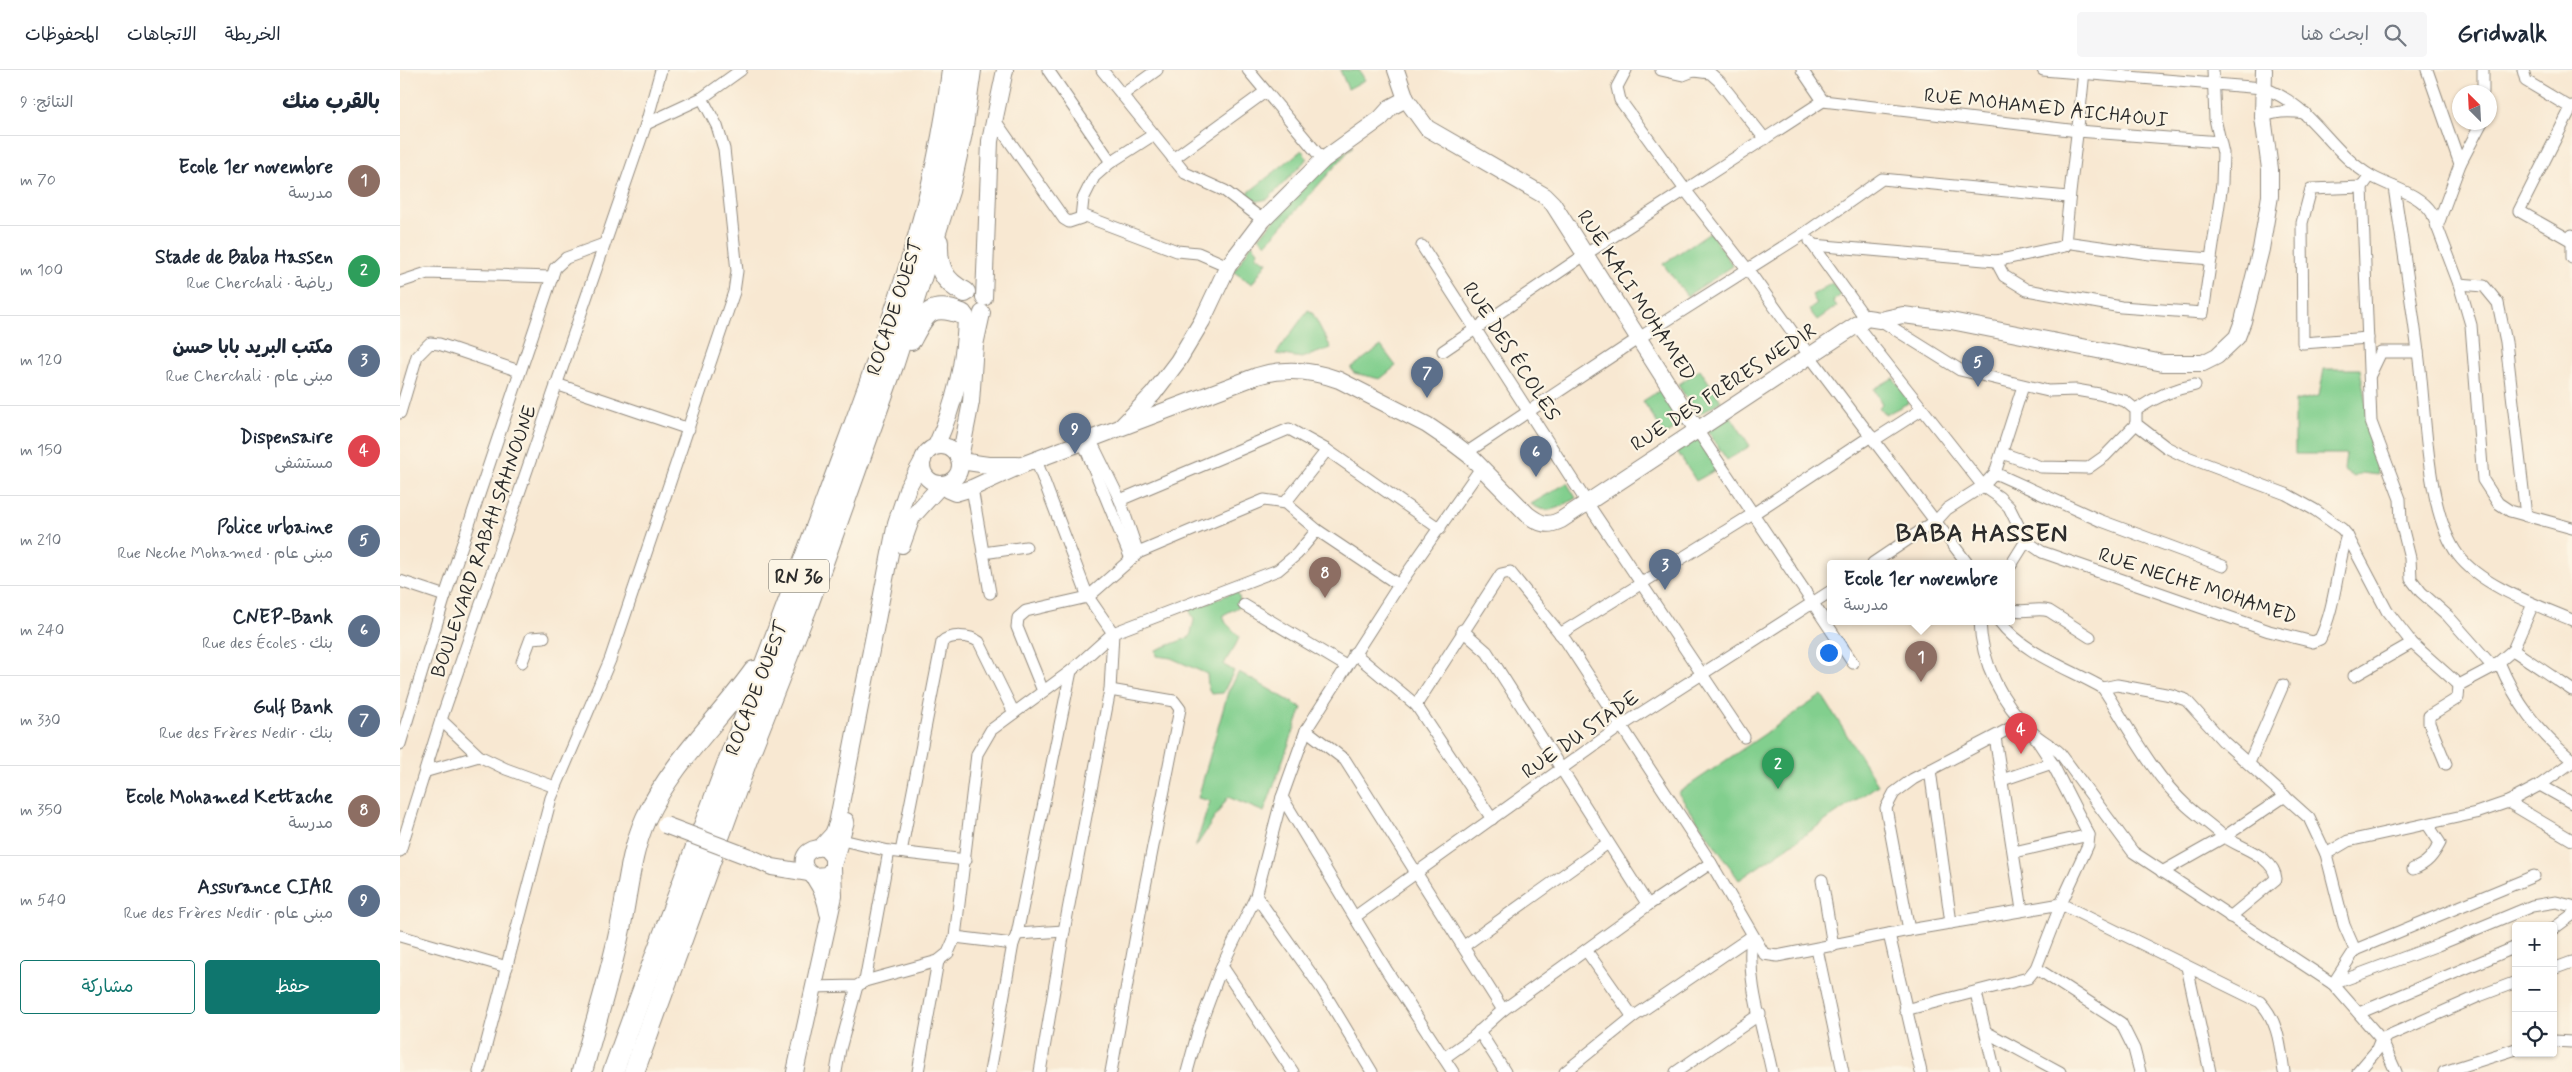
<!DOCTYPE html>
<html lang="ar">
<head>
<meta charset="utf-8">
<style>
  :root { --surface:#fff; --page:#f6f6f7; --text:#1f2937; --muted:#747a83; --line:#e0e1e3; --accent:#0f766e }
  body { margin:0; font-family:Mynerve,"Playpen Sans Arabic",sans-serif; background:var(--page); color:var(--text); direction:rtl }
  .controls { position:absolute; right:15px; bottom:15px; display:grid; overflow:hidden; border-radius:5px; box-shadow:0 1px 4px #0004 }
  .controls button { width:45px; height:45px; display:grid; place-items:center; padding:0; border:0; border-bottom:1px solid var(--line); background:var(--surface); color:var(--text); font:25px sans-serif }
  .compass { position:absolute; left:2052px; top:15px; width:45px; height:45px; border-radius:50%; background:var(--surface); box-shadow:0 1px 4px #0004; rotate:336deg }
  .you { position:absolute; left:1428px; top:582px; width:18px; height:18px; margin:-12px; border:4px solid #fff; border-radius:50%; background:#1a73e8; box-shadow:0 0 0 8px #1a73e833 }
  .badge { display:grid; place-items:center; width:32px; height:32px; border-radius:50%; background:var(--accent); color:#fff; font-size:16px; font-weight:700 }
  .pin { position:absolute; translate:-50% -41px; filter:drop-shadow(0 1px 2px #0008) }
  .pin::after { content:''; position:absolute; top:26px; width:18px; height:15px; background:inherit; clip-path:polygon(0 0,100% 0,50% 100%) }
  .popup { position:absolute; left:1427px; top:490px; width:188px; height:65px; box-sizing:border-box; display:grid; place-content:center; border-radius:5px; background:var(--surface); filter:drop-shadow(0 1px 4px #0005); font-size:16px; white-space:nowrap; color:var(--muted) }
  .popup b { font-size:19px; color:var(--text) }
  .popup::after { content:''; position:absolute; left:50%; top:100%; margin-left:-10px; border:10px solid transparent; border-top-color:var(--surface) }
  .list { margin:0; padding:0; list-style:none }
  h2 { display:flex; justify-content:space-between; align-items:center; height:65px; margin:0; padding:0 20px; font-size:21px }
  h2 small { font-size:16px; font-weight:400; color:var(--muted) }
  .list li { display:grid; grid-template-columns:32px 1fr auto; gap:15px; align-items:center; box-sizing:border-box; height:90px; padding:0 20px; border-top:1px solid var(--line) }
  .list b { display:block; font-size:19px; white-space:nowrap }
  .list p { margin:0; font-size:16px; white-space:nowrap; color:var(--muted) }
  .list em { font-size:16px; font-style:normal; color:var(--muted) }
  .actions { display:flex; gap:10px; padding:15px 20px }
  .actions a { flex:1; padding:11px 0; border:1px solid var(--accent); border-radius:5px; text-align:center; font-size:18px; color:var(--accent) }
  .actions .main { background:var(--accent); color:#fff }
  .icon { flex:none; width:28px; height:28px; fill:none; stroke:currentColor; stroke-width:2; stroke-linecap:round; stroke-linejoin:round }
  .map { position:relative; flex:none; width:2172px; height:1002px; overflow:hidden; direction:ltr }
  header { display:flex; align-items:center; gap:30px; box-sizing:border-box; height:70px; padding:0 25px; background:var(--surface); border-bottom:1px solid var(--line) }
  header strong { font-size:24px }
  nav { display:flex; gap:28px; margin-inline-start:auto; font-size:18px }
  .search { width:350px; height:45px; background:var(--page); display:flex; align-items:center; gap:12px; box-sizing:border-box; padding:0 18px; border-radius:5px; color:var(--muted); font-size:19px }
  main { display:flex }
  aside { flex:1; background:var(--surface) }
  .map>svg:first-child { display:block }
  .green { fill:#82cf8e; stroke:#567d5c }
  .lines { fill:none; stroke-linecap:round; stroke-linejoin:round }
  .street-casing { stroke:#928a7e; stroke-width:13 }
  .secondary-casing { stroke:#928a7e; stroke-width:18 }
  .highway-casing { stroke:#928a7e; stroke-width:22 }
  .street { stroke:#fff; stroke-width:11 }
  .secondary { stroke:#fff; stroke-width:16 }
  .highway { stroke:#fff; stroke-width:20 }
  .secondary-bridge-casing { stroke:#928a7e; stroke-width:18; stroke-linecap:butt }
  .secondary-bridge { stroke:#fff; stroke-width:16 }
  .labels { text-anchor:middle; stroke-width:4.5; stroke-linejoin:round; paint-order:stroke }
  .shield { fill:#fcf5e5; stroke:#6a6863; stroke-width:1 }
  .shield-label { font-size:19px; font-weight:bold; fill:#2b2b2b }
  .street-label { font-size:20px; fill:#2b2b2b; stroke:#fcf5e5 }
  .district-label { font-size:25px; font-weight:bold; letter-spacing:1px; fill:#2b2b2b; stroke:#fcf5e5 }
</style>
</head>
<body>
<header>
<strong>Gridwalk</strong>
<div class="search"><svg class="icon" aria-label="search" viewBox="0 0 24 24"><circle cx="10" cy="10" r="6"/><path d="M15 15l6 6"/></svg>ابحث هنا</div>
<nav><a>الخريطة</a><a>الاتجاهات</a><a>المحفوظات</a></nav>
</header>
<main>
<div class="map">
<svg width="2172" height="1002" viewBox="0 0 2172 1002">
  <rect width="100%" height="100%" fill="#fcf5e5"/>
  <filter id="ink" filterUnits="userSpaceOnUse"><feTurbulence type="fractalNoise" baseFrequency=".02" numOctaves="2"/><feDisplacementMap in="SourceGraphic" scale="10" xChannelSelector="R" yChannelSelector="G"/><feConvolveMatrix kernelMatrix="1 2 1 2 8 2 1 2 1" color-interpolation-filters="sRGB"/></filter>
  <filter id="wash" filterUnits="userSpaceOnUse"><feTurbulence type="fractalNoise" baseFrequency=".0096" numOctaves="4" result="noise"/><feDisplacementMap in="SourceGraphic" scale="20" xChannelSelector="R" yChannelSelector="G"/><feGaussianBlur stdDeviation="1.12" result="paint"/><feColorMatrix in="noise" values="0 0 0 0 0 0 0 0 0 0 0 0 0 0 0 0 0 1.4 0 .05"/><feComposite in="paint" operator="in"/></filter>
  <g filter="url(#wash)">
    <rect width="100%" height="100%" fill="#f8e8d2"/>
    <g class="green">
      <polygon points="940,0 959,0 965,10 948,19"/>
      <polygon points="953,76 866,174 859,167 913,108"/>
      <polygon points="902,80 907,89 868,129 858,131 844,126"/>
      <polygon points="1310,162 1333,196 1287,226 1263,194"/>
      <polygon points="852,174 858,181 856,186 867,192 852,214 834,202"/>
      <polygon points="1432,213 1441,225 1433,231 1437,236 1417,250 1409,240 1417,234 1412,225"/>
      <polygon points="908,240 912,242 931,278 902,288 876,284"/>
      <polygon points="981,276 996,296 980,309 954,303 951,298"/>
      <polygon points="1300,299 1321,331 1298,345 1278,315"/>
      <polygon points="1924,299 1960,299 1978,405 1962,403 1954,407 1944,400 1946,384 1895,384 1895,331 1919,326"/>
      <polygon points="1493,308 1512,331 1485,345 1479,337 1482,334 1474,319"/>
      <polygon points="1265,317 1288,351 1265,365 1243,331"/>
      <polygon points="1330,345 1350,376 1327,390 1307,360"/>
      <polygon points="1299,368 1319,398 1296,411 1277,381"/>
      <path d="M 1167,413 L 1176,428 C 1160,437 1148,446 1131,434 Z"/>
      <path d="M 837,522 L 842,535 L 823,545 L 826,553 L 839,566 C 837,577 828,584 824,595 L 834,601 L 823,623 L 811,624 L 808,617 L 807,604 L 771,588 L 757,586 L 756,580 L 790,567 L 794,550 L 789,539 C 807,536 819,526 837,522 Z"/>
      <polygon points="839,602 902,638 864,742 828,727 795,778 810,731 798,728 828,622"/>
      <polygon points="1422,625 1478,715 1339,810 1278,723"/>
    </g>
  </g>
  <g filter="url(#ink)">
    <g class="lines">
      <g class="street-casing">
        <g id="street">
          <polyline points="648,0 711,92 753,65"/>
          <polyline points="702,0 785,103 825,121 863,150"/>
          <polyline points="848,0 923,90"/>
          <polyline points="1226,0 1217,17 1220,30 1286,121 1348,200 1409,285 1567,493"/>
          <polyline points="1261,0 1283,5 1296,0"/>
          <polyline points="1402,0 1423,31"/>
          <path d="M 1643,0 L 1863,18 C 1913,35 1928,81 1971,106 C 1992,118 2019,123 2032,143 L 2059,214 L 2071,255 L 2083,410 L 2098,433 L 2110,441 L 2172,458"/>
          <polyline points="2027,0 2060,94 2037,157"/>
          <polyline points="2123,0 2126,11 2171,38"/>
          <polyline points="1294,1 1310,3 1319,11 1365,69"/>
          <polyline points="2083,22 2083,0"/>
          <polyline points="722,25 757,0"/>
          <polyline points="2172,36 2119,141 2172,171"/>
          <path d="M 1863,47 C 1876,40 1891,41 1905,43"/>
          <polyline points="594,49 664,149 669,152 681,148 683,129 694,107 711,92"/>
          <polyline points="246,54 302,28 341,0"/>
          <polyline points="773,89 865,22"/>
          <polyline points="2060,94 2082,52"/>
          <polyline points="1970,106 1962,117 1971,352 2000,429 2001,452 2010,488 2011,509 2021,522 2048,546 2093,597"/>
          <polyline points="1962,117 1911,119 1902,153 1903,273 1968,268"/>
          <path d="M 1994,117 C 2002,172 2011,227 2018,282 C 2026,338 2025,440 2058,485 C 2081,516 2137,535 2172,550"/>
          <polyline points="682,145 777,181 798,183 828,196"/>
          <polyline points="2172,165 2172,188"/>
          <polyline points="1410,171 1466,249"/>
          <polyline points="1665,172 1750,184 1811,189"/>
          <path d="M 1413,175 L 1596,191 L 1665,176 C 1669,117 1679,59 1684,0"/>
          <polyline points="1022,176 1186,431 1344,667"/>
          <polyline points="1596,191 1604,206 1627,220 1721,237 1803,243 1822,114 1823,83 1815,49 1813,0"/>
          <polyline points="0,212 27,203 152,207"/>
          <polyline points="2059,214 2084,216 2098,233 2106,272 2126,446"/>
          <polyline points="1480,250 1560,300 1648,321 1676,320 1699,324 1725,331 1736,340 1736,354 1766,377 1782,385 1886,424 1915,440 1942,459 1947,465 1987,541 2012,573 2059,615"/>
          <path d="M 1457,256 L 1583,416 L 1599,427 L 1609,437 L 1626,471 L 1642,482 L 1869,561 L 1913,572 L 1920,569 C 1936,536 1936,499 1947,465"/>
          <polyline points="1043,281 1186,184 1423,31 1678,61 1820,72"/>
          <polyline points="1970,305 1981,282 2018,282"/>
          <polyline points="156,314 289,359"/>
          <path d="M 1736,340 C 1755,327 1773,319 1795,315"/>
          <polyline points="0,343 17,286 30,273 39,274 119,301"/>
          <polyline points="1297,360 1453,593"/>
          <polyline points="690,369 720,430 738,483"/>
          <polyline points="1474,370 1521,340"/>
          <polyline points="683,372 731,489"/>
          <polyline points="1066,383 1239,268 1405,163 1482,109 1668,127"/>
          <polyline points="1602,383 1641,397 1688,398 1705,386 1736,354"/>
          <polyline points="636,390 688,527 738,483 864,430 885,433 917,460 999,515"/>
          <polyline points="1595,403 1699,450 1823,496"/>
          <polyline points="572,418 590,523"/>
          <polyline points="720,430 889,359 927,380 1040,459"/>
          <polyline points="885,433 927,380"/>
          <polyline points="583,483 626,477"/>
          <polyline points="1473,493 1537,450 1547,439 1583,416 1595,403 1623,316"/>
          <polyline points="1611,495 1626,471"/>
          <polyline points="0,511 45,526"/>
          <polyline points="844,535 946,596"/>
          <path d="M 1611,539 C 1622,544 1637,537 1649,541 L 1690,567"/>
          <path d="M 1580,551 C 1581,593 1602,633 1632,662 C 1640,670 1651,675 1660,683 L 1733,782 L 1933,914 L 1981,969 L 1996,1002"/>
          <path d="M 1599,551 C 1624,584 1668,598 1703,618 L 1717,615 L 1771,625 L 1786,630 L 1823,671 L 1909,748 L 1926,784 L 1944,855 L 1955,880 L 1933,914"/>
          <polyline points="1062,560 1087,582 1248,835"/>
          <polyline points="1160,564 1353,444 1471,366"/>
          <polyline points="2113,580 2172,620"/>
          <polyline points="954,583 1016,635 1092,749"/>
          <polyline points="122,592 131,568 144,567"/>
          <path d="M 2099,592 C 2116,633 2138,662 2172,690"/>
          <polyline points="1954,606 2012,573"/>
          <path d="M 1703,618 C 1729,658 1752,704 1787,736 C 1798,746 1811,755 1822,765 C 1838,778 1874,785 1876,809 L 1830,847"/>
          <polyline points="710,620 774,631 780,639 742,832 711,1002"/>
          <polyline points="1016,635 1101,504 1110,502 1166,571 1311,793 1364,884 1377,886 1509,860 1661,834 1636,898 1628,908 1505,940"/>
          <polyline points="41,650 79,686 106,699 155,717"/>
          <polyline points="906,660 945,690 1103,940"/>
          <path d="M 1633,664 L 1652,693 L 1689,765 L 1688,775 L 1661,834 L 1860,932 C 1879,952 1880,976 1884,1002"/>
          <polyline points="1595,667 1622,840"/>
          <polyline points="0,674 45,526 155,198 166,188 204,174"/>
          <polyline points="1849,693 1883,615"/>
          <polyline points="2046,694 2029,653 2029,646 2058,628 2059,615 2093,597 2113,580 2133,534"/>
          <polyline points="1530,700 1551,853"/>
          <polyline points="27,701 79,686"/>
          <polyline points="1602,710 1652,693"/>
          <polyline points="2140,715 2172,733"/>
          <polyline points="882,727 987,901 1053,1002"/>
          <polyline points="2108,732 2172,770"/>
          <polyline points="442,770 489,781 566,790"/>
          <polyline points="0,781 41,650 246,54 261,0"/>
          <path d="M 501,782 L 542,572 C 551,564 570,565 579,572 L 614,643"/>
          <polyline points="1614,782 1689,765"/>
          <polyline points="1926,784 1948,771 2076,743 2108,732 2140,715 2172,692"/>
          <path d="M 2013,799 C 2027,794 2033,786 2040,773 L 2028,755"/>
          <polyline points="1762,802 1824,767 1885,726"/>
          <polyline points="1422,810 1433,876"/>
          <polyline points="856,826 922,919 972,1002"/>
          <polyline points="956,846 1221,656 1431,521"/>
          <polyline points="2153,859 2172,845"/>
          <polyline points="1509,860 1486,738 1494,723 1513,709 1624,651"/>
          <polyline points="617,864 664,861"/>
          <polyline points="1489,864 1521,1002"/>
          <polyline points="0,866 107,897"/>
          <path d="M 1352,866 C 1346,911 1363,958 1372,1002"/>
          <polyline points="555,867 613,874"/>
          <polyline points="1064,876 1208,773"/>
          <polyline points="1417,879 1443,1002"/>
          <polyline points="1186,880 1233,947"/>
          <polyline points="1955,880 2134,806"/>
          <polyline points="822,896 893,1002"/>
          <polyline points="1787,897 1810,1002"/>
          <polyline points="1636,898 1721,953 1734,979 1740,1002"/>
          <polyline points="2153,899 2172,892"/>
          <polyline points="465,911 489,781"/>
          <polyline points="1933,914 2038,875 2132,836 2156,832 2172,836"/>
          <polyline points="412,917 457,916 465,911 538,891 548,883 555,867 577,684 591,660 671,601 713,563 688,527 626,541 618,548 617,557 643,621"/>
          <polyline points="1576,923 1595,1002"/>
          <polyline points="1959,943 2116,877"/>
          <polyline points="1079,961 1105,1002"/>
          <polyline points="1586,962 1660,1002"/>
          <polyline points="2153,971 2172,972"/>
          <polyline points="1044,988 1072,968 1103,940 1248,835 1311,793"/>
          <polyline points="79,1002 151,728 210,590 334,222 337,201 324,79 317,56 302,28"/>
          <polyline points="436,1002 440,979 457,916"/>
          <polyline points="518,1002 538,891"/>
          <polyline points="590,1002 613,874 617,864 671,601"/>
          <polyline points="640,1002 664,861 710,620 713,563 878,500 897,484 917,460"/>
          <polyline points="787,1002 799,958 822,896 856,826 882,727 906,660 999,515 1081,398"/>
          <polyline points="1165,1002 1233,947 1352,866"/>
          <polyline points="1276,1002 1360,944"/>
          <polyline points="1958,1002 1976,981 1981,969 2079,926 2116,912"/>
          <polyline points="2044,1002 2116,979"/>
        </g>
      </g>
      <g class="secondary-casing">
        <g id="secondary">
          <polyline points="996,0 1006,29 1027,58 1145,126 1153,134 1297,360"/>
          <polyline points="584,228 590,71 605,0"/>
          <polyline points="722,356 753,324 778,291 802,251 828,196 863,150 923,90 980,49 991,37 1006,29"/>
          <circle cx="541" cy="395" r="19"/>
          <path d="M 536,376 C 555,334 565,293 566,246"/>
          <polyline points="560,388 571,332 575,275 582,243"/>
          <polyline points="560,391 588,395 617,395"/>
          <path d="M 545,414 L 548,420 L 555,423 L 572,418 L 622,395 L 857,306 C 883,298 912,300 939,310 L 1027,355 L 1052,372 L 1069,385 L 1128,445 C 1140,454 1147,457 1161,450 L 1467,248 L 1480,250 L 1503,245 L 1551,251 L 1763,293 L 1803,293 L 1817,286 L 1837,267 L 1843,251 L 1861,179 L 1870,126 L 1870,99 L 1863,47 L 1864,0"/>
          <polyline points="502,475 512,447 542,414"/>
          <polyline points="421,777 433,764 437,754 496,453 508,417 523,390"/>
          <polyline points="352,788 372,797 409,803"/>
          <polyline points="434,792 446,751"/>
          <path d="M 413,806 L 427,805 L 433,798 L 433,787 L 426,779 C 415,775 399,783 405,797 C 407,802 412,804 415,809 C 422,819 426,831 428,843"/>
          <polyline points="395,1002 434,826 433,798"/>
        </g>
      </g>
      <g class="highway-casing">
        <g id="highway">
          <path d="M 538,172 C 537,196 543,212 565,222"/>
          <path d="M 511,270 C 525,243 530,232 562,244"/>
          <path d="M 182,1002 C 195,954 210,907 220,859 C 228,821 230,783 246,748 C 272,692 319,650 354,601"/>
          <path d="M 213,1002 C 282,810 356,620 427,428 C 478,289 536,148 552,0"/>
          <polyline points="234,1002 347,690 409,532 494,293 549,121 562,63 571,0"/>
        </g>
      </g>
      <use href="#street" class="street"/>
      <use href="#secondary" class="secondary"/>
      <use href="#highway" class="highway"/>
      <g class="secondary-bridge-casing">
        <polyline id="secondary-bridge" points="265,755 352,788"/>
      </g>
      <use href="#secondary-bridge" class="secondary-bridge"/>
    </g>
  </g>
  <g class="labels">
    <rect class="shield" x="369" y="489.5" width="60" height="33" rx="4"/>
    <g class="shield-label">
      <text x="399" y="513">RN 36</text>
    </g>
    <g class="street-label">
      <text transform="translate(1646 37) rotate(6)" y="7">RUE MOHAMED AICHAOUI</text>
      <text transform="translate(1237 225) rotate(57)" y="7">RUE KACI MOHAMED</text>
      <text transform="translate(494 237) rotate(-72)" y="7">ROCADE OUEST</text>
      <text transform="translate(1112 281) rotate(57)" y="7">RUE DES ÉCOLES</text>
      <text transform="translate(1323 317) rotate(-33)" y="7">RUE DES FRÈRES NEDIR</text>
      <text transform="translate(83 471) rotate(-71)" y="7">BOULEVARD RABAH SAHNOUNE</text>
      <text transform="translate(1798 515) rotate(18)" y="7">RUE NECHE MOHAMED</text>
      <text transform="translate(356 618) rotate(-69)" y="7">ROCADE OUEST</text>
      <text transform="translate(1180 664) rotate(-35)" y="7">RUE DU STADE</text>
    </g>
    <g class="district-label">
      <text x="1582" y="471">BABA HASSEN</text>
    </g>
  </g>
</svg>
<div class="controls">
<button>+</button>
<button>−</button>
<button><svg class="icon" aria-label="locate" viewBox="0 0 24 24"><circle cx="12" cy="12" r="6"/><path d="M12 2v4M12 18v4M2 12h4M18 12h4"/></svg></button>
</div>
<svg class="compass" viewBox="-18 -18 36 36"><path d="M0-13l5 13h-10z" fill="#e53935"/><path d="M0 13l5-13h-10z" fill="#747a83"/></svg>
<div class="you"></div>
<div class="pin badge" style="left:1521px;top:612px;background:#8d6e63">1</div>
<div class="popup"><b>Ecole 1er novembre</b>مدرسة</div>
<div class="pin badge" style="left:1378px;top:719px;background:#2e9e5b">2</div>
<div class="pin badge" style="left:1265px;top:520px;background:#5c6f8a">3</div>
<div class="pin badge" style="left:1621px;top:684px;background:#e0444e">4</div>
<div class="pin badge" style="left:1578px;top:317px;background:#5c6f8a">5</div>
<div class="pin badge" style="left:1136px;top:407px;background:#5c6f8a">6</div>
<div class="pin badge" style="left:1027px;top:328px;background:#5c6f8a">7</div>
<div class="pin badge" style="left:925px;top:528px;background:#8d6e63">8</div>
<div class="pin badge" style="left:675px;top:384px;background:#5c6f8a">9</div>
</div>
<aside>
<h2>بالقرب منك<small>النتائج: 9</small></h2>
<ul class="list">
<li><span class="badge" style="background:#8d6e63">1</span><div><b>Ecole 1er novembre</b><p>مدرسة</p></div><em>70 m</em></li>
<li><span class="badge" style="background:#2e9e5b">2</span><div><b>Stade de Baba Hassen</b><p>رياضة · Rue Cherchali</p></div><em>100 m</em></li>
<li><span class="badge" style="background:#5c6f8a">3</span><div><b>مكتب البريد بابا حسن</b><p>مبنى عام · Rue Cherchali</p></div><em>120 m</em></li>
<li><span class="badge" style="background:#e0444e">4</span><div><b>Dispensaire</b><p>مستشفى</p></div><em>150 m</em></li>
<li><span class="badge" style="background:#5c6f8a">5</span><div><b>Police urbaine</b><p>مبنى عام · Rue Neche Mohamed</p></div><em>210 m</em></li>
<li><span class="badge" style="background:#5c6f8a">6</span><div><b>CNEP-Bank</b><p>بنك · Rue des Écoles</p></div><em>240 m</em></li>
<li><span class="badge" style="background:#5c6f8a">7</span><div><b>Gulf Bank</b><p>بنك · Rue des Frères Nedir</p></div><em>330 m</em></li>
<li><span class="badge" style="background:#8d6e63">8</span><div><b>Ecole Mohamed Kettache</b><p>مدرسة</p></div><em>350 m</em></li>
<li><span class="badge" style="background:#5c6f8a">9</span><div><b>Assurance CIAR</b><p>مبنى عام · Rue des Frères Nedir</p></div><em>540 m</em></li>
</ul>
<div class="actions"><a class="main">حفظ</a><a>مشاركة</a></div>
</aside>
</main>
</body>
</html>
